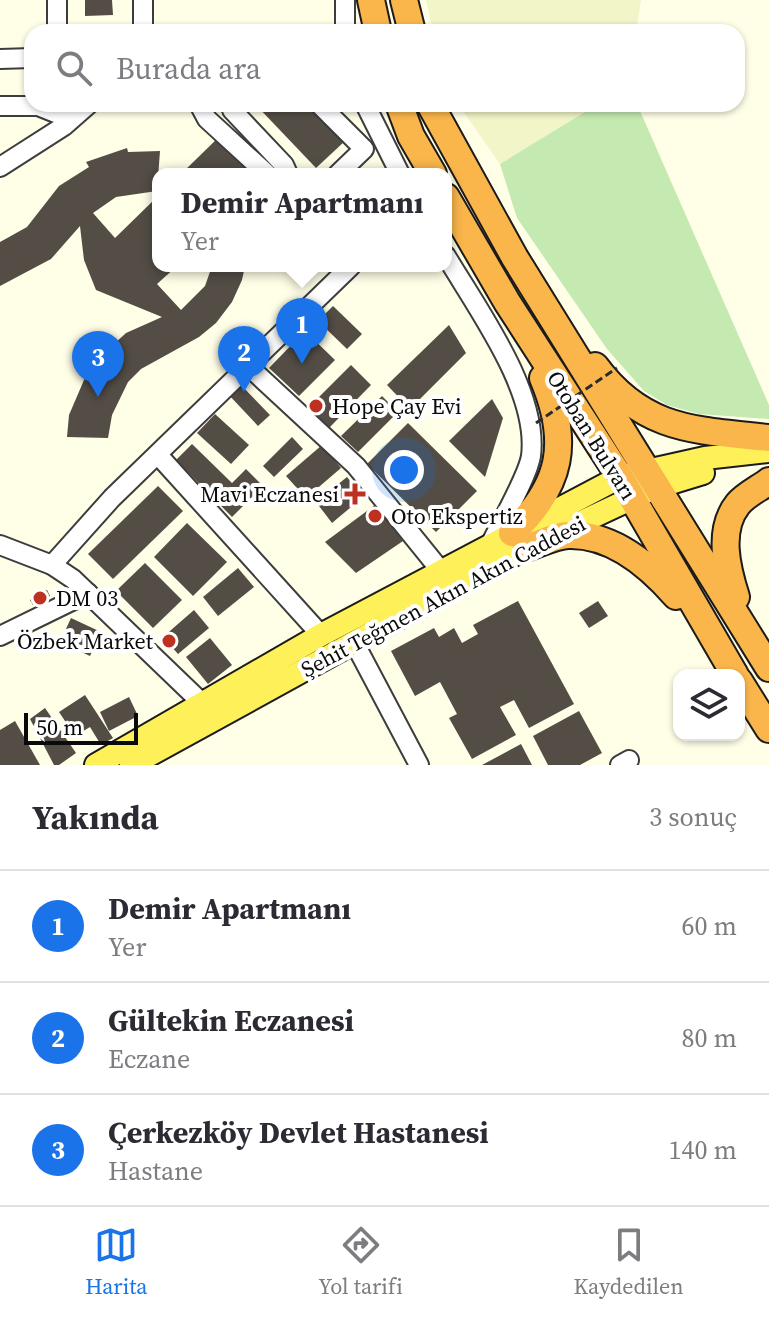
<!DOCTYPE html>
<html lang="tr">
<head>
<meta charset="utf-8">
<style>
  :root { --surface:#fff; --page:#f2f2f3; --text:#2b2b33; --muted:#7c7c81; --line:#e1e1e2; --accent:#1a73e8 }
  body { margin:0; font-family:"Source Serif 4",serif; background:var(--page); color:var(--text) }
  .controls { position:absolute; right:24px; bottom:24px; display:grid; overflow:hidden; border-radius:16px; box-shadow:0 2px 6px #0004 }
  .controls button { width:72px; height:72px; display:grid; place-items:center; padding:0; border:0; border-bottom:2px solid var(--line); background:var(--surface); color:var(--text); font:40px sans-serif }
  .scale { position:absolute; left:24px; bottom:20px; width:114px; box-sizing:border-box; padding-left:8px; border:4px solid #0a0a0a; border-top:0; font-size:22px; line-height:28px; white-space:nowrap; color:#0a0a0a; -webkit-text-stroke:6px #fff; paint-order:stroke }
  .you { position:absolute; left:404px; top:470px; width:28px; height:28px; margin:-20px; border:6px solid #fff; border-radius:50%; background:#1a73e8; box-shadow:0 0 0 12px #1a73e833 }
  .badge { display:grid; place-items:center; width:52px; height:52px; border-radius:50%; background:var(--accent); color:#fff; font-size:26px; font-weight:700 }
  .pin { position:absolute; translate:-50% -66px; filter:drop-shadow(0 2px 4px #0008) }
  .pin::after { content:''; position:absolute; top:42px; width:28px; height:24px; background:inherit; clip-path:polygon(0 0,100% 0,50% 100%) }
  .popup { position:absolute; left:152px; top:168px; width:300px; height:104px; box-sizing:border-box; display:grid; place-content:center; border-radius:16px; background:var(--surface); filter:drop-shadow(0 2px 6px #0005); font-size:26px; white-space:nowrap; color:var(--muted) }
  .popup b { font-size:30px; color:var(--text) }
  .popup::after { content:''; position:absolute; left:50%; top:100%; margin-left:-16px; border:16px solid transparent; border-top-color:var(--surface) }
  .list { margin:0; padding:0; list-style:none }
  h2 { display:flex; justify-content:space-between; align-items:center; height:104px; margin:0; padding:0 32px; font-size:34px }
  h2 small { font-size:26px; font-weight:400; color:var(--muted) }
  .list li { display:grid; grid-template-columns:52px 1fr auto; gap:24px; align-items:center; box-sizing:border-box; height:112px; padding:0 32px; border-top:2px solid var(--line) }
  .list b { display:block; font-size:30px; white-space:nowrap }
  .list p { margin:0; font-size:26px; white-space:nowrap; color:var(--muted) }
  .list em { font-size:26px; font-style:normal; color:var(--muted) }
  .icon { flex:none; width:44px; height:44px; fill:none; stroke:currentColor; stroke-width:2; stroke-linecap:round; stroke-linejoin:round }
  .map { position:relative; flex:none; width:769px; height:765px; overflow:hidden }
  .search { position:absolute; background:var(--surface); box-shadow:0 2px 6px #0004; left:24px; right:24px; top:24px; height:88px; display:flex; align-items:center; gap:20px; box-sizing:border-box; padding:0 28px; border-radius:24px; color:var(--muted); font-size:30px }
  .sheet { height:440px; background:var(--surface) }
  nav { display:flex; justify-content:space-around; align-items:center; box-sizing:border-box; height:112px; border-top:2px solid var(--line); background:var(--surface); font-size:22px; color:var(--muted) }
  nav a { display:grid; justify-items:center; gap:4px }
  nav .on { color:var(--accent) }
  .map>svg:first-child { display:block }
  .farmland { fill:#f2f5c7 }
  .green { fill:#c5eab1 }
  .building { fill:#534d46 }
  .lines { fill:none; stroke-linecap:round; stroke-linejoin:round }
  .minor-casing { stroke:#3d3d3d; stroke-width:22 }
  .major-casing { stroke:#1b1b1b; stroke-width:26 }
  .highway-casing { stroke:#1b1b1b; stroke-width:30 }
  .minor { stroke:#fff; stroke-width:18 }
  .major { stroke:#fef059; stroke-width:22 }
  .highway { stroke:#fab64b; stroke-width:26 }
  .path-bridge { stroke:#2c2c2c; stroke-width:3; stroke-dasharray:8 4; stroke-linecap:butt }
  .poi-dot { fill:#be301f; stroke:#fff; stroke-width:3 }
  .labels { text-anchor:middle; stroke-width:8; stroke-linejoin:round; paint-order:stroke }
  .poi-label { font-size:22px; fill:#0a0a0a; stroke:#fff; text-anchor:start }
  .street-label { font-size:22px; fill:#0a0a0a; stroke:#fff }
</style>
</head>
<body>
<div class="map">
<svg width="769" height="765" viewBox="0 0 769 765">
  <rect width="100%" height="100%" fill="#fffee7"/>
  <g class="farmland">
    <polygon points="426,0 641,0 636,32 433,32"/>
    <polygon points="458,104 598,104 500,164"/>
  </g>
  <polygon class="green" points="598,104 637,104 769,405 769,419 699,414 667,405 644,391 607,349 517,218 500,164"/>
  <g class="building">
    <polygon points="85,0 112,0 113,15 85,16"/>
    <polygon points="255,104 310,104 345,141 316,168"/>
    <polygon points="222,134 262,174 181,174"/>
    <polygon points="127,148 128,152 160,151 157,191 116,197 93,213 115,238 158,196 158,266 177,266 157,284 181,310 205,286 212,266 245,266 242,280 232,302 216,323 199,337 141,369 128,382 112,415 108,438 67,437 69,415 90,366 126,333 162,317 96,290 84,260 80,226 51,259 0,286 0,242 27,227 59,186 89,167 86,162"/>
    <polygon points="333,306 362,334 347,349 318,321"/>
    <polygon points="449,325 466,353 410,409 387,385"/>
    <polygon points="305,331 335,360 299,396 269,368"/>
    <polygon points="351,365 371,385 329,428 309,407"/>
    <polygon points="238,382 270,415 258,426 227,393"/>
    <polygon points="382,396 398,412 358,452 341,436"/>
    <polygon points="492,399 503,418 485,477 449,441"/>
    <polygon points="215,414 249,445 231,464 197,433"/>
    <polygon points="408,423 477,491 436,532 367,464"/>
    <polygon points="292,437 303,449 274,477 263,466"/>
    <polygon points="192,444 232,483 246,469 263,486 232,517 176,460"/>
    <polygon points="322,445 341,468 306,498 286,476"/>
    <polygon points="347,477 363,497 332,523 316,502"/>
    <polygon points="158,486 183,511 113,579 88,554"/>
    <polygon points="375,505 403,541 356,573 325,542"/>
    <polygon points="187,523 227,562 193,596 154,557"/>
    <polygon points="145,563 182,600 153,628 116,591"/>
    <polygon points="238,568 254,587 218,616 203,597"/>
    <polygon points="47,590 50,596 33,605 30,600"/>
    <polygon points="518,601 574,704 529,728 514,700 500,707 516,735 472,759 449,718 457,714 440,682 415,696 391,651 434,628 439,637 454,628 462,643 478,634 473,625"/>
    <polygon points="598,601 608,616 589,628 579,613"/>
    <polygon points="194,610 209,628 178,654 163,637"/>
    <polygon points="71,618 101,632 90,656 60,642"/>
    <polygon points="210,638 232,665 208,684 186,657"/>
    <polygon points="85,695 113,738 101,745 90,727 75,736 59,712"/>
    <polygon points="129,697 138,716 109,731 100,712"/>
    <polygon points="45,708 76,753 59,765 54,765 30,719"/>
    <polygon points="579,711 602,753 580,765 548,765 533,736"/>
    <polygon points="15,721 40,765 0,765 0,730"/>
    <polygon points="521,744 532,765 482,765"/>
  </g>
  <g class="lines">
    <g class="minor-casing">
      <g id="minor">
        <polyline points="57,0 57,32"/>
        <polyline points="345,0 345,32"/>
        <polyline points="143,32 143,0"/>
        <polyline points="0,59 32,58"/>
        <polyline points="199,104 207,119 267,174"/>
        <polyline points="231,104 232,110 284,165 288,174"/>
        <polyline points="319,104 364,149 338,174"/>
        <polyline points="365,104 400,174"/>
        <polyline points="0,106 38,106 63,116"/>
        <polyline points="0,167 64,126 89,104"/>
        <path d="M 446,256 C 478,310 539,392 531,456 C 528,476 500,524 490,545"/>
        <polyline points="246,364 356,466 441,571"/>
        <polyline points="159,456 321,635"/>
        <polyline points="0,545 52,565 73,579 203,704"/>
        <polyline points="52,565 112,498 351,266"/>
        <polyline points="0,636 88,593"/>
        <polyline points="355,644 419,765"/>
        <polyline points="620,765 629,760"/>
      </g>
    </g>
    <g class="major-casing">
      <g id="major">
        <polyline points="96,765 321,635 620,477 705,458 769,451"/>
        <polyline points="131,765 526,548 654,488 703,473"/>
      </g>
    </g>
    <g class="highway-casing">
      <g id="highway">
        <polyline points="371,0 378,32"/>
        <polyline points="404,0 412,32"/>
        <polyline points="399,104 411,136 433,174"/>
        <polyline points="430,104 515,258 769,668"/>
        <polyline points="446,197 507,302 620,477 735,675"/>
        <path d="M 595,366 C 643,431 695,430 769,438"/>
        <path d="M 512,533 C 562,485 570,442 543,378"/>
        <path d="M 526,548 C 539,544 556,535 569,535 C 613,534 649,565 676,596"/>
        <path d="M 736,597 C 727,569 717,530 738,504 C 745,495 760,488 769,481"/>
        <polyline points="739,681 769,729"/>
      </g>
    </g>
    <use href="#minor" class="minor"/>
    <use href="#major" class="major"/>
    <use href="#highway" class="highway"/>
    <polyline class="path-bridge" points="536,423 617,368"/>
  </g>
  <g class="poi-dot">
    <circle cx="316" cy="406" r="8"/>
    <path d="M351 482h8v8h8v8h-8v8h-8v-8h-8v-8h8z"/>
    <circle cx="375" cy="516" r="8"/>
    <circle cx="40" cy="598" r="8"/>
    <circle cx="169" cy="641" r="8"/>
  </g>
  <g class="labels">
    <g class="poi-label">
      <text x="332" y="414">Hope Çay Evi</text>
      <text x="339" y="502" text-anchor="end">Mavi Eczanesi</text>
      <text x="391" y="524">Oto Ekspertiz</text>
      <text x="56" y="606">DM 03</text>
      <text x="153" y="649" text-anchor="end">Özbek Market</text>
    </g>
    <g class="street-label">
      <text transform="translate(592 435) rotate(58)" y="8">Otoban Bulvarı</text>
      <text transform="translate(443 596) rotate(-28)" y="8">Şehit Teğmen Akın Akın Caddesi</text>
    </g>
  </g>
</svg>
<div class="controls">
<button><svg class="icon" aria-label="layers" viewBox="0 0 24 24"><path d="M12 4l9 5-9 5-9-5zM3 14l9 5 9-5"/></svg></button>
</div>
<div class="scale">50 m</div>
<div class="you"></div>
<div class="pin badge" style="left:302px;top:364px">1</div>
<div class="popup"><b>Demir Apartmanı</b>Yer</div>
<div class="pin badge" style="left:244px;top:392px">2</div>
<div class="pin badge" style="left:98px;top:397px">3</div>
<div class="search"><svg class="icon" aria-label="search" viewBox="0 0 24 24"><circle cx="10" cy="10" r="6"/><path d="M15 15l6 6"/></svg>Burada ara</div>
</div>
<section class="sheet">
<h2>Yakında<small>3 sonuç</small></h2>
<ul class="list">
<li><span class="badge">1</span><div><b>Demir Apartmanı</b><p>Yer</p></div><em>60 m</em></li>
<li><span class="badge">2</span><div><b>Gültekin Eczanesi</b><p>Eczane</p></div><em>80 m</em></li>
<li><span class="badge">3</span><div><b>Çerkezköy Devlet Hastanesi</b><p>Hastane</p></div><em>140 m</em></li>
</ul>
</section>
<nav>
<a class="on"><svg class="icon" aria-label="map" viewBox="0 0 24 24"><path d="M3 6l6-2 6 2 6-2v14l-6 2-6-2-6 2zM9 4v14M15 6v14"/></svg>Harita</a>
<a><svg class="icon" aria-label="directions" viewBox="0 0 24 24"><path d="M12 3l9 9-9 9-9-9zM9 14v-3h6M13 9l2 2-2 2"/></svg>Yol tarifi</a>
<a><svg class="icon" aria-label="saved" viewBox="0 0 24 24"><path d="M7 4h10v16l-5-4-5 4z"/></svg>Kaydedilen</a>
</nav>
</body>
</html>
